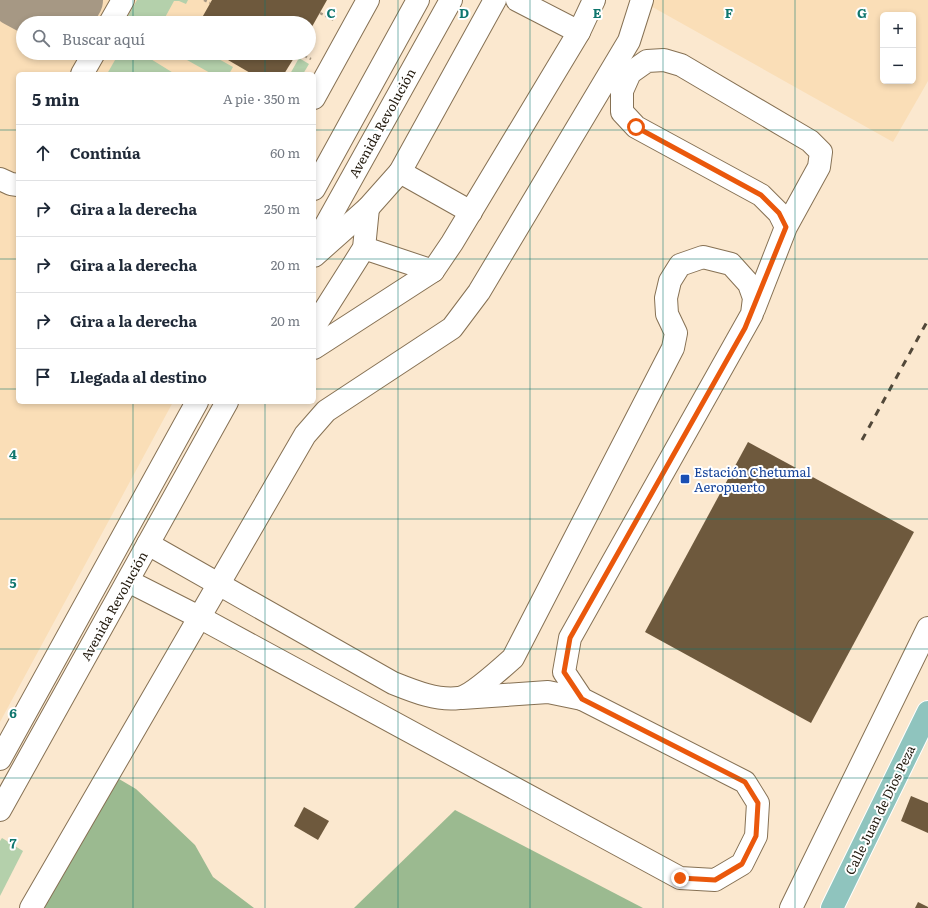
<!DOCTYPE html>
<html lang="es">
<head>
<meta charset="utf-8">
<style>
  :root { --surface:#fff; --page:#f2f2f3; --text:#1f2937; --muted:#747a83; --line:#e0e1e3 }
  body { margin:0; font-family:Literata,serif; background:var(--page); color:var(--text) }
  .controls { position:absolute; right:12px; top:12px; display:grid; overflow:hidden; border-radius:6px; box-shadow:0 2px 6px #0003 }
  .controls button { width:36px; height:36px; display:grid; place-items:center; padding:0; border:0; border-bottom:1px solid var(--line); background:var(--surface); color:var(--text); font:20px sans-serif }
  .stop { position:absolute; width:12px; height:12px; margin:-9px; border:3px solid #ea580c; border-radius:50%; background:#fff }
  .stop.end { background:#ea580c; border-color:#fff; box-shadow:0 1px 4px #0008 }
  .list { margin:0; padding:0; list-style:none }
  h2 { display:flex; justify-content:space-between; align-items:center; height:52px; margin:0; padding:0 16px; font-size:17px }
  h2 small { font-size:13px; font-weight:400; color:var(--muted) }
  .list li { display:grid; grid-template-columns:26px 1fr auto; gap:12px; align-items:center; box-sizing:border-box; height:56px; padding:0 16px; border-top:1px solid var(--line) }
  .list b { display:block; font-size:15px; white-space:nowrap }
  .list em { font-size:13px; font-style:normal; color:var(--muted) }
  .icon { flex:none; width:22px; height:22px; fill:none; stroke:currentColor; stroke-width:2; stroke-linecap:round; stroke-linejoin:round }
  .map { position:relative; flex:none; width:928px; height:908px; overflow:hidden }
  .search { position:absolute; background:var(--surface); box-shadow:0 2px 6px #0003; left:16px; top:16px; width:300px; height:44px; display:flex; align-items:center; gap:10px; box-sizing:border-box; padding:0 14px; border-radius:22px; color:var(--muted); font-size:15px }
  .panel { position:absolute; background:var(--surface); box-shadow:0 2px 6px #0003; left:16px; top:72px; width:300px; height:332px; border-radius:6px }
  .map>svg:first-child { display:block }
  .built { fill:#fadeb7; fill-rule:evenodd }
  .green { fill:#b4d0ab }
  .forest { fill:#9bba90 }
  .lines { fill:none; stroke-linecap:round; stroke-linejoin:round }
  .taxiway { stroke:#a69884; stroke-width:54 }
  .building { fill:#6e593d }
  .minor-casing { stroke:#867154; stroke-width:24 }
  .major-casing { stroke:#fff; stroke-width:24 }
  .path { stroke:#a69783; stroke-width:2.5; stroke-dasharray:3 3; stroke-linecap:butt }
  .minor { stroke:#fff; stroke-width:22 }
  .major { stroke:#8fc4be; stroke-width:22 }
  .rail { stroke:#524839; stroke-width:3; stroke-dasharray:7 7; stroke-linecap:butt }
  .route { stroke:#ea580c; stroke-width:5 }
  .grid { fill:none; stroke:#0f766e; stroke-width:1; stroke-opacity:0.55 }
  .transit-dot { fill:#1a4fb4; stroke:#fff; stroke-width:1.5 }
  .labels { text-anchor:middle; stroke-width:4; stroke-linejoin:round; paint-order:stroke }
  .street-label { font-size:13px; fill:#231b0f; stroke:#fff }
  .transit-label { font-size:13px; fill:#164399; stroke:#fff; text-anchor:start }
  .grid-label { font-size:13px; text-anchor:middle; font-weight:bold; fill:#0f766e; stroke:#fff; stroke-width:4; stroke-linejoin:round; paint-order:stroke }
</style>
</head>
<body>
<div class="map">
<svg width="928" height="908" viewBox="0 0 928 908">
  <rect width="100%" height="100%" fill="#fbe8cf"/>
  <g class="built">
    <polygon points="0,0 327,0 309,32 309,23 23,23 23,53 297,53 284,74 18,74 18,402 173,402 0,722"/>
    <path d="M 640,0 L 928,0 L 928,81 L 893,142 ZM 883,15 L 913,15 L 913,81 L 883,81 Z"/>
  </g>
  <g class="green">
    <polygon points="137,0 188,0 186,4 179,1 174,1 162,23 124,23"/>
    <polygon points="119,53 141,53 175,74 107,74"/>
    <polygon points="184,53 208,53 233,67 229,74 212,74 187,60"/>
    <polygon points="299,58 309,64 303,74 290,74"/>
    <polygon points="2,838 23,851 0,896 0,841"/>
  </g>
  <g class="forest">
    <polygon points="114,776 136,789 195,845 213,877 254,908 39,908"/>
    <polygon points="455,810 643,908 354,908"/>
  </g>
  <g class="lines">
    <polyline class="taxiway" points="17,0 56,21 65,15 76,0"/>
  </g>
  <g class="building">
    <polygon points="212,0 327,0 309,32 309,23 199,23"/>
    <polygon points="216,53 297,53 284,74 252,74"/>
    <polygon points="748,442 914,532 811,723 645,632"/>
    <polygon points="911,796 928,803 928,833 901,821"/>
    <polygon points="304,807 329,821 318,840 294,826"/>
    <polygon points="918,902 928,907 928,908 915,908"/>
  </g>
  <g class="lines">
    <g class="minor-casing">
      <g id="minor">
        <polyline points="517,0 579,32"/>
        <polyline points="110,23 123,0"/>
        <polyline points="82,74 94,53"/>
        <polyline points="314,98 368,0"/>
        <polyline points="400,172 471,212"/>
        <polyline points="0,179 11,184 18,185"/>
        <polyline points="314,189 418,0"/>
        <polyline points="314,246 451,0"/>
        <polyline points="364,248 433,271"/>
        <polyline points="314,256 368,208 400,172 495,0"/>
        <polyline points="754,309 786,227 819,167 821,152 810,141 681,65 664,60 647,61 630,73 622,91 622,112 636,127 761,195 779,213 786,227"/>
        <polyline points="314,327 364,248 368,208"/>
        <polyline points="314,348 433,271 452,243 579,32 594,0"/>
        <path d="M 128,581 L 199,617 L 680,878 L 715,880 L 742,864 L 756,836 L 758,803 L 745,782 L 582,699 L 564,672 L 570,638 L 752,314 L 754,298 L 749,284 L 731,264 L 703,257 L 680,265 L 670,281 L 666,298 L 667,314 L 676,333 L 673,348 L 513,658 C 503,667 471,696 459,698 C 437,701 413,691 393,683 L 148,544"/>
        <polyline points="462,698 548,692 582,699"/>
        <polyline points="0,759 197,402"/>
        <polyline points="0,810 227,402"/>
        <polyline points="31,908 305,435 326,411 452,328 479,292 629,41 642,0"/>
        <polyline points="791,908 928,628"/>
      </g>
    </g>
    <g class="major-casing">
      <polyline id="major" points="832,908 928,712"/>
    </g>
    <g class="path">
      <polyline points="204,0 210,3"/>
      <polyline points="320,13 334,20"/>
      <polyline points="299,53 311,59"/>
    </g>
    <use href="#minor" class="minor"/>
    <use href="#major" class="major"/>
    <polyline class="rail" points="862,440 928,320"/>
  </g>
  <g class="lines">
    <polyline class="route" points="636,127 761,195 779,213 786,227 745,328 570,638 564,672 582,699 745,782 758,803 756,836 742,864 715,880 680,878"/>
  </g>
  <path class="grid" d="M 133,0 L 133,23M 265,0 L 265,23M 398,0 L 398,908M 530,0 L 530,908M 663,0 L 663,908M 795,0 L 795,908M 133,53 L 133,74M 265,53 L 265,74M 0,130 L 18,130M 314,130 L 928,130M 0,259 L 18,259M 314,259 L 928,259M 0,389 L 18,389M 314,389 L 928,389M 133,402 L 133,908M 265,402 L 265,908M 0,519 L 928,519M 0,649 L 928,649M 0,778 L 928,778"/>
  <rect class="transit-dot" x="680" y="474" width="10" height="10" rx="2"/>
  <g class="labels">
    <g class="street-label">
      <text transform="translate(382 123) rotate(-61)" y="5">Avenida Revolución</text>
      <text transform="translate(114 606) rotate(-61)" y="5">Avenida Revolución</text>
      <text transform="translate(880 810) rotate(-64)" y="5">Calle Juan de Dios Peza</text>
    </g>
    <g class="transit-label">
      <text x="694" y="477">Estación Chetumal<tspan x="694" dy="15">Aeropuerto</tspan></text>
    </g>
  </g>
  <g class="grid-label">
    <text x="331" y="18">C</text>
    <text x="464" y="18">D</text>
    <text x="597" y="18">E</text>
    <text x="729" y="18">F</text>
    <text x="862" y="18">G</text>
    <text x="13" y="459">4</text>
    <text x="13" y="588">5</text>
    <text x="13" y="718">6</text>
    <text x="13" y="848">7</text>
  </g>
</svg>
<div class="controls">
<button>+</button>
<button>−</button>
</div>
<div class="stop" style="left:636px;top:127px"></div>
<div class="stop end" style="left:680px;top:878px"></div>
<div class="search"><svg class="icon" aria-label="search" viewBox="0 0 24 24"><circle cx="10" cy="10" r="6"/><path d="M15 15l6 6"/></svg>Buscar aquí</div>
<section class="panel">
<h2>5 min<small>A pie · 350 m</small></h2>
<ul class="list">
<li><svg class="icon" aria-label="ahead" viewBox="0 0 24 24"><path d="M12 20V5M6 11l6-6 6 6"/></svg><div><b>Continúa</b></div><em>60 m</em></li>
<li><svg class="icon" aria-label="right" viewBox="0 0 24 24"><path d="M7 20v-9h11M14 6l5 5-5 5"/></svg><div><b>Gira a la derecha</b></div><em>250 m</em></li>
<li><svg class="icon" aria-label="right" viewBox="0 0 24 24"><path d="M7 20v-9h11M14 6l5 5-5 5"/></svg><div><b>Gira a la derecha</b></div><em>20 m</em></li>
<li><svg class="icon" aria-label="right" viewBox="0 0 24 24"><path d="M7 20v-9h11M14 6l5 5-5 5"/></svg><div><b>Gira a la derecha</b></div><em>20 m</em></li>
<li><svg class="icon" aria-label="arrive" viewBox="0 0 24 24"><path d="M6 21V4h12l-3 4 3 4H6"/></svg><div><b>Llegada al destino</b></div></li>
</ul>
</section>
</div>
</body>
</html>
